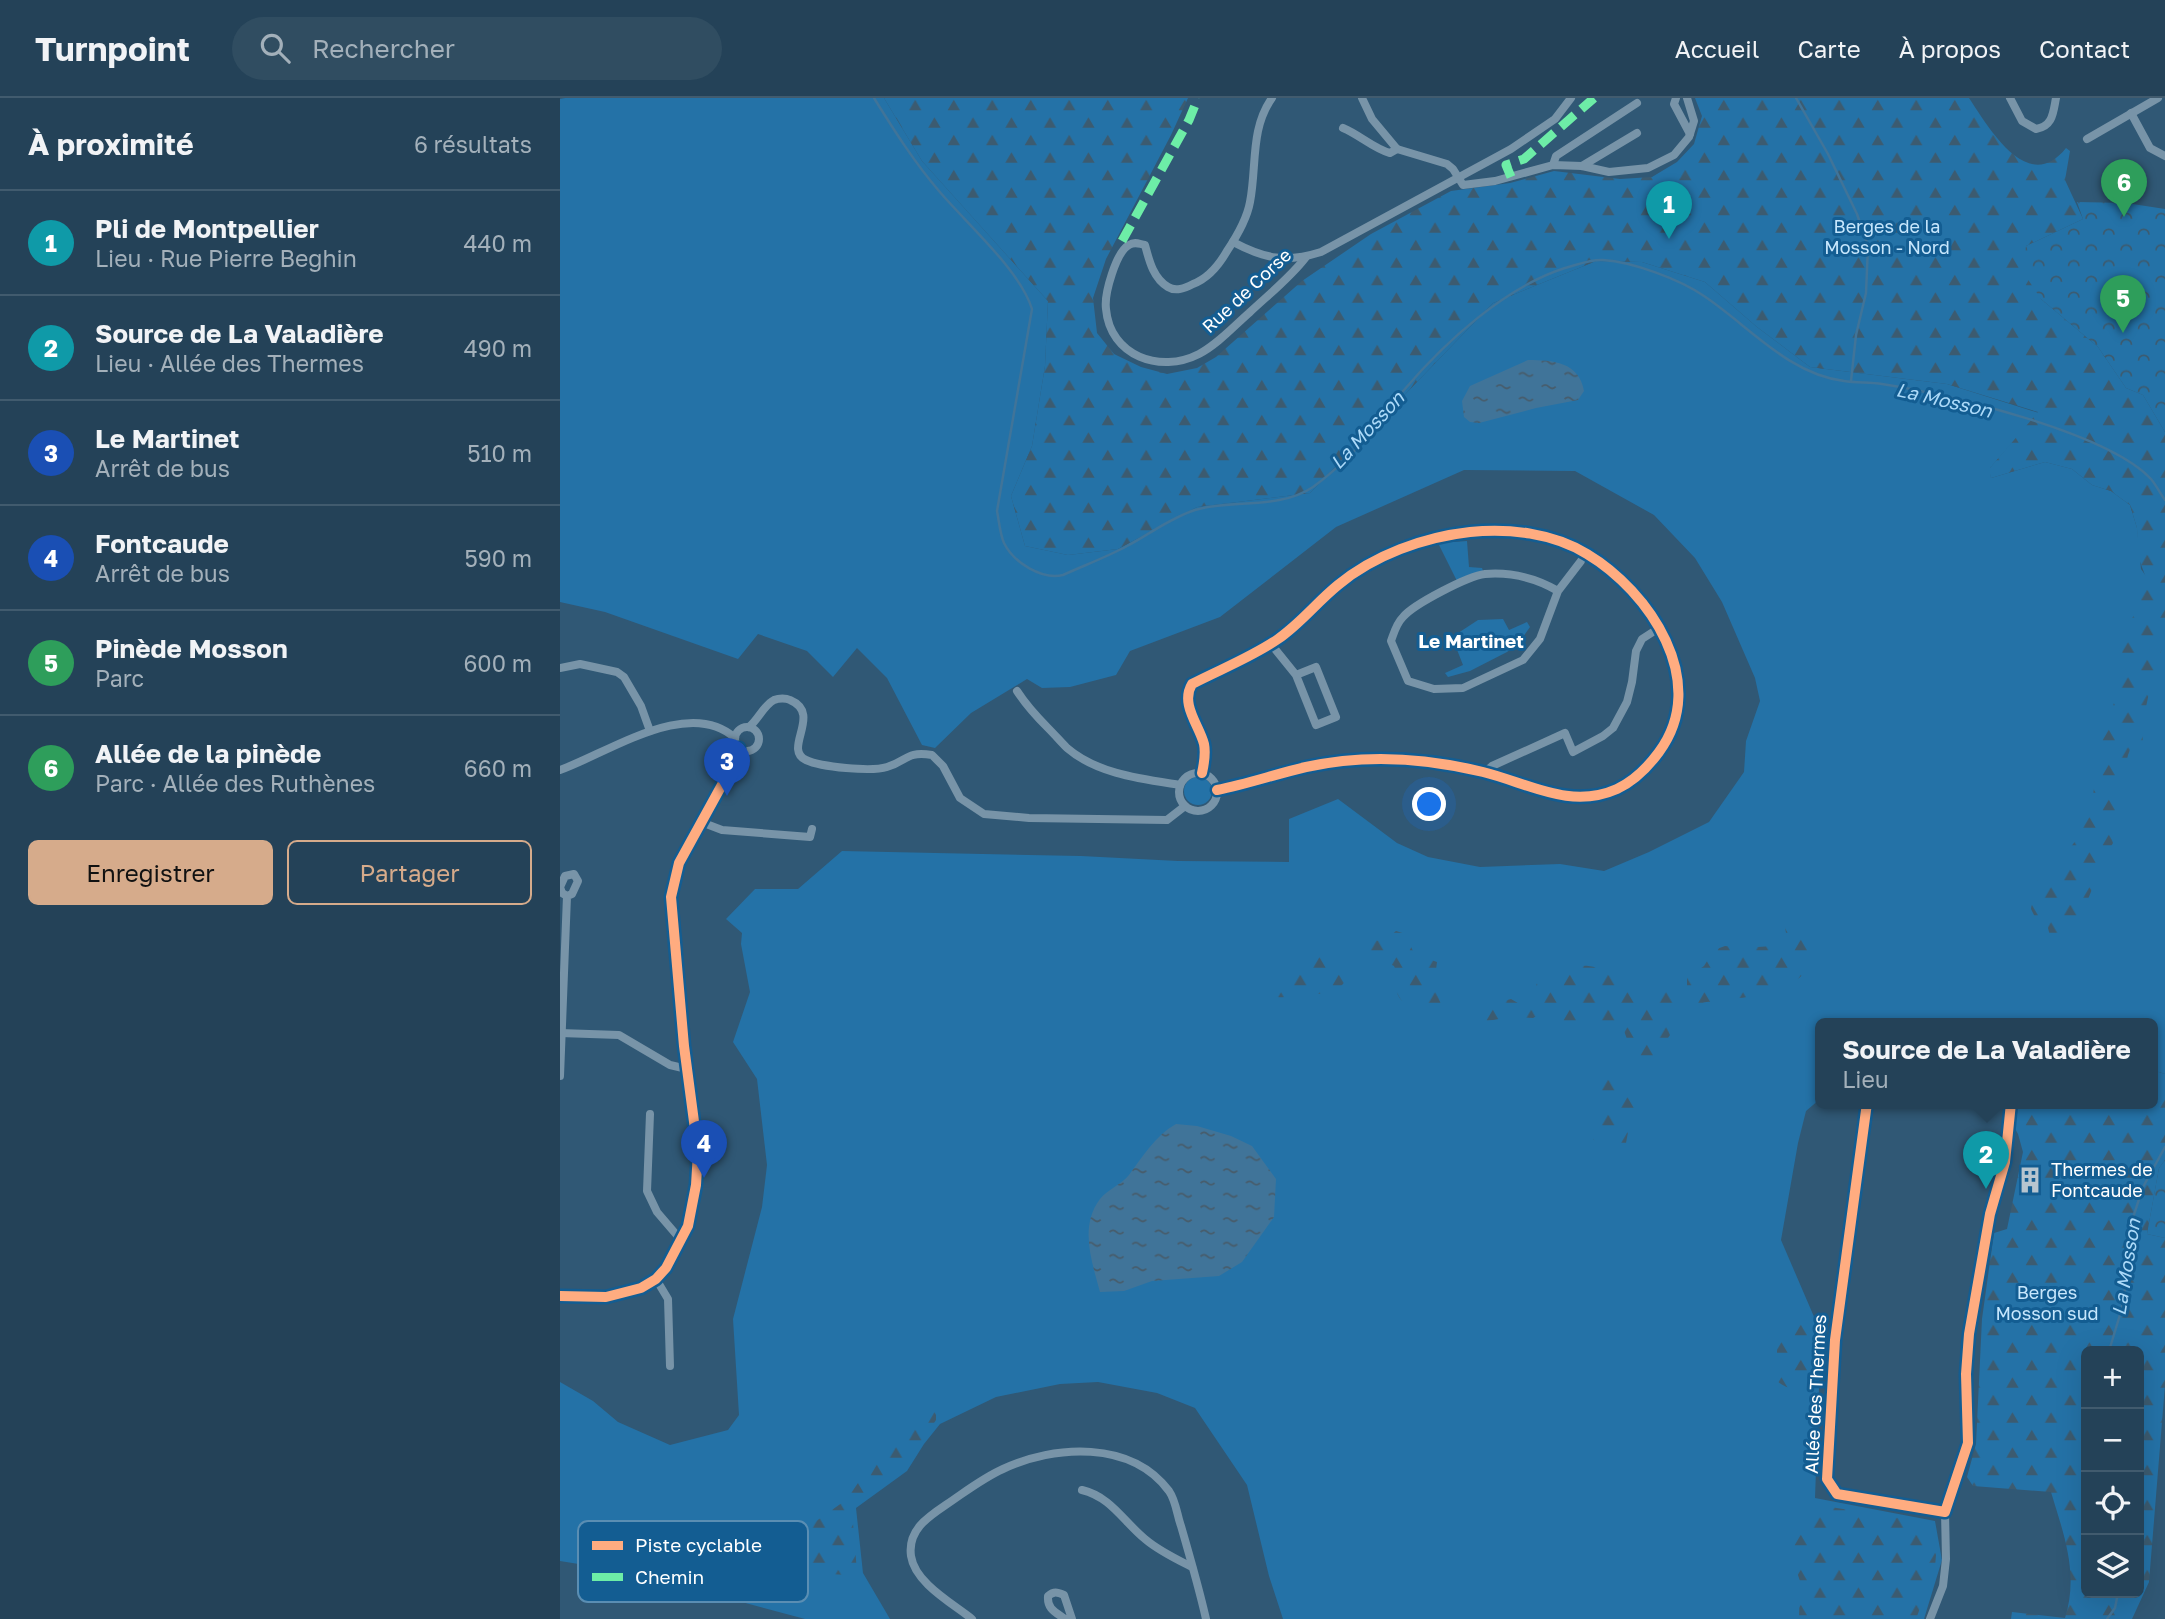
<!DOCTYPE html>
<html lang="fr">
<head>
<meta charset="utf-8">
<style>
  :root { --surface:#244258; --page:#304d61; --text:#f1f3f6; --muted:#a3b0ba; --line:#415b6e; --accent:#d6ab8b }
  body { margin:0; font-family:"Golos Text",sans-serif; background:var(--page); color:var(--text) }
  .controls { position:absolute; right:21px; bottom:21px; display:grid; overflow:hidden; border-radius:10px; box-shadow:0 7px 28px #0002 }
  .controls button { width:63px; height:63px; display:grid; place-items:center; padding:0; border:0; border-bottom:2px solid var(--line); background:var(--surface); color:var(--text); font:35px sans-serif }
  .you { position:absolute; left:870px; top:707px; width:24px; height:24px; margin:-18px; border:5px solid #fff; border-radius:50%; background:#1a73e8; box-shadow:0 0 0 10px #1a73e833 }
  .badge { display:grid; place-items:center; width:46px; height:46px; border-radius:50%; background:var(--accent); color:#fff; font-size:23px; font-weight:700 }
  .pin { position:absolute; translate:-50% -58px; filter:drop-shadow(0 2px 4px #0008) }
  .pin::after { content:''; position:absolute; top:37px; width:24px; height:21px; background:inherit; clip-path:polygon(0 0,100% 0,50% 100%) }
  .popup { position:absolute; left:1255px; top:920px; width:343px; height:91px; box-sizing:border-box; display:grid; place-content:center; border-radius:10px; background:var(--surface); filter:drop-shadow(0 2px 5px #0005); font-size:23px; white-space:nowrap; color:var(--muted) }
  .popup b { font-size:26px; color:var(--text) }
  .popup::after { content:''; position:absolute; left:50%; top:100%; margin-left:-14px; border:14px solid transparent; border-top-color:var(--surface) }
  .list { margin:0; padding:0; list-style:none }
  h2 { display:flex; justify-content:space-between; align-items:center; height:91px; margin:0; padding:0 28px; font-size:30px }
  h2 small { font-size:23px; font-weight:400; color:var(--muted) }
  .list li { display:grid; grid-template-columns:46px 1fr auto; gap:21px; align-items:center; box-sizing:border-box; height:105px; padding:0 28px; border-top:2px solid var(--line) }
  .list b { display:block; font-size:26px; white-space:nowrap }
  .list p { margin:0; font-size:23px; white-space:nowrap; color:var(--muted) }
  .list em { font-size:23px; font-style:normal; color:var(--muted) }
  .actions { display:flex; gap:14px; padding:21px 28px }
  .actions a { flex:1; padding:16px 0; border:2px solid var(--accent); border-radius:10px; text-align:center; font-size:24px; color:var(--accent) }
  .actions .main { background:var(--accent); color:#111 }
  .icon { flex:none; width:38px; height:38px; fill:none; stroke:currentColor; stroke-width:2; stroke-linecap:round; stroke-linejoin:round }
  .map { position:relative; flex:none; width:1605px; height:1521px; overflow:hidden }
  header { display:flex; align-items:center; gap:42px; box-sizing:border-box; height:98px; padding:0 35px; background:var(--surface); border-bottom:2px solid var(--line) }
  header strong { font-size:33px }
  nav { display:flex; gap:38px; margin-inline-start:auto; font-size:24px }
  .search { width:490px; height:63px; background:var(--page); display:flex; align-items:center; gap:18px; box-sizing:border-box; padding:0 24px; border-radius:38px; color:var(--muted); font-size:26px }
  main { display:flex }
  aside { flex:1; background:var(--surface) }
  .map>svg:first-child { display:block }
  .green { fill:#2472a7 }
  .forest { fill:url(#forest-firs); fill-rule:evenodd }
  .park { fill:url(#park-crowns) }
  .water { fill:url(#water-ripples) }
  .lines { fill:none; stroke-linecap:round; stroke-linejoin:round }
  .stream { stroke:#407499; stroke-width:2.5 }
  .minor { stroke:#7894a8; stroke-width:8 }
  .quiet { stroke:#6deda7; stroke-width:9; stroke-dasharray:18 9; stroke-linecap:butt }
  .cycleway-casing { stroke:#135d92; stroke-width:15 }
  .cycleway { stroke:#ffac80; stroke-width:10 }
  .labels { text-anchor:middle; stroke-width:6; stroke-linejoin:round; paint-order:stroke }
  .park-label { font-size:18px; fill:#c7e7fd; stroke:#135d92 }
  .street-label { font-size:18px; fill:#fff; stroke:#135d92 }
  .poi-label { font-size:18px; fill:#fff; stroke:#135d92; text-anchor:start }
  .water-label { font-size:19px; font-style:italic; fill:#acdaf9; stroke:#135d92 }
  .neighbourhood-label { font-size:19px; font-weight:bold; fill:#fff; stroke:#135d92 }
  .key { fill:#135d92; stroke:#5a8eb3; stroke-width:2 }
  .key-label { font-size:19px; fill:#fff }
</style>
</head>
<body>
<header>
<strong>Turnpoint</strong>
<div class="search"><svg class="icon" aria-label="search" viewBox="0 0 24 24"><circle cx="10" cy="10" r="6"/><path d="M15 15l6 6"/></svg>Rechercher</div>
<nav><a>Accueil</a><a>Carte</a><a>À propos</a><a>Contact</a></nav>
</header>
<main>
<aside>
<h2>À proximité<small>6 résultats</small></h2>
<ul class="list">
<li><span class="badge" style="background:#0f9aa8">1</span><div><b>Pli de Montpellier</b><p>Lieu · Rue Pierre Beghin</p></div><em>440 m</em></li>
<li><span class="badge" style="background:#0f9aa8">2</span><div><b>Source de La Valadière</b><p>Lieu · Allée des Thermes</p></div><em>490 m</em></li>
<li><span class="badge" style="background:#1a4fb4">3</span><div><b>Le Martinet</b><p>Arrêt de bus</p></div><em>510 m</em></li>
<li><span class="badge" style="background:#1a4fb4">4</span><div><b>Fontcaude</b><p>Arrêt de bus</p></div><em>590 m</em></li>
<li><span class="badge" style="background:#2e9e5b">5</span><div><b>Pinède Mosson</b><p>Parc</p></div><em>600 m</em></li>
<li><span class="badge" style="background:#2e9e5b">6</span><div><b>Allée de la pinède</b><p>Parc · Allée des Ruthènes</p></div><em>660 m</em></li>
</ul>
<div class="actions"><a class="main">Enregistrer</a><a>Partager</a></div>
</aside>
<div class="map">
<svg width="1605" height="1521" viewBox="0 0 1605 1521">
  <defs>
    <pattern id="forest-firs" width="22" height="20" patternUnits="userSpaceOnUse" patternTransform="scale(1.75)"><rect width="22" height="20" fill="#2472a7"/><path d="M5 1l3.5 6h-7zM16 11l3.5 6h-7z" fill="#3c5b70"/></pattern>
    <pattern id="park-crowns" width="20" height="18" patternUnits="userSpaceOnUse" patternTransform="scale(1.75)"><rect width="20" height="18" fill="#2472a7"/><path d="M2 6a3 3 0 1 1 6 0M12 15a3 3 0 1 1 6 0" fill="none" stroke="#3c5b70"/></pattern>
    <pattern id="water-ripples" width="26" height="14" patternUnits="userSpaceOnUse" patternTransform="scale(1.75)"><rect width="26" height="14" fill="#407499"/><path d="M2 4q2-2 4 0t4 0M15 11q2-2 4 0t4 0" fill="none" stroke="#475c6b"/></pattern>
  </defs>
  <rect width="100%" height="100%" fill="#305875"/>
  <g class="green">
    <polygon points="5,0 324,0 362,63 488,203 485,268 472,348 451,398 465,448 508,457 558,451 637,409 750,395 933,205 1036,163 1082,164 1145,184 1197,229 1250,269 1387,286 1479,315 1430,370 1431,380 1485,364 1512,371 1532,387 1551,393 1570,407 1577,430 1581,471 1605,505 1605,976 1592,972 1592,925 1451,925 1426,920 1391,925 1260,925 1260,1001 1246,1013 1238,1045 1221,1142 1261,1235 1255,1400 1375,1423 1382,1462 1364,1521 723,1521 709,1478 687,1387 635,1310 597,1295 538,1284 500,1286 436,1299 380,1326 364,1346 347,1373 296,1410 303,1475 330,1521 245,1521 74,1475 0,1463 0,1284 33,1303 58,1324 110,1347 168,1332 179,1317 173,1221 202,1109 207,1067 197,981 173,944 190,894 181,846 182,835 166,821 195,791 238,791 282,753 521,758 618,763 729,764 729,721 778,701 837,745 868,759 920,769 1000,766 1044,773 1089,754 1149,724 1184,674 1186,643 1200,603 1195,580 1162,504 1135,460 1094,417 1015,373 904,372 776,429 660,519 570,553 556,577 510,589 482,590 467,581 411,615 375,650 362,647 327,580 297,550 273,579 247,553 198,536 178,561 45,514 0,504 0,1"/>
    <polygon points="907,443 909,469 922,470 923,473 897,483 878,445"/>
    <polygon points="943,521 949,532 967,524 970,529 958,546 947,554 910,573 888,579 885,575 903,567 892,539 918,522"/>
    <circle cx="638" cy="693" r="14"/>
  </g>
  <g class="forest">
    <path d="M 324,0 L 628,0 L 611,37 L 546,161 L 533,200 L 537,235 L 554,256 L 581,269 L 607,276 L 637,270 L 656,259 L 742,183 L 811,136 L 891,93 L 950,85 L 994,73 L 1060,81 L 1092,79 L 1117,64 L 1134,46 L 1142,18 L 1135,0 L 1409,0 C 1429,30 1468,98 1506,50 L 1510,53 L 1505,82 L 1523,121 L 1466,148 L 1481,201 L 1538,249 L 1566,290 L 1583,297 L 1605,334 L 1605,542 L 1593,576 L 1586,609 L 1582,648 L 1571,649 L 1568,657 L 1550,733 L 1553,745 C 1533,778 1527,820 1500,849 L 1492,846 L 1487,826 L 1475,819 L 1471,811 L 1475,785 L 1498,765 L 1517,741 L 1514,733 L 1532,704 L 1534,690 L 1532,684 L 1538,660 L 1536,651 L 1532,647 L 1535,637 L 1552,611 L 1563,577 L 1562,552 L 1571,522 L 1581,506 L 1580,495 L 1587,491 L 1586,480 L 1578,458 L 1577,430 L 1570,407 L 1551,393 L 1532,387 L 1512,371 L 1485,364 L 1431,380 L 1429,371 L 1478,314 L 1387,286 L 1250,269 L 1197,229 L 1145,184 L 1082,164 L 1036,163 L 933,205 L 750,395 L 637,409 L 558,451 L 508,457 L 465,448 L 451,398 L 472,348 L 485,268 L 488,203 L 362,63 Z"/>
    <path d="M 1231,819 C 1249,821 1255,832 1249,849 L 1257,857 C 1240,888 1220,893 1187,899 C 1175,901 1170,900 1160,907 C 1148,900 1140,905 1130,912 L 1107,910 L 1102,914 L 1110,937 L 1098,955 L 1087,964 L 1074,961 L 1062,927 L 1030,928 L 1019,923 L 1003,923 L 997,919 L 997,911 L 986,913 L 973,920 L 950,919 L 922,924 L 903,918 L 904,914 L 951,901 L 968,911 L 976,903 C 976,896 974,887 979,882 C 982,879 1016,869 1021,868 C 1028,867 1041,870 1047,874 C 1063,882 1067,891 1078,903 L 1087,904 L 1097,896 L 1100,886 L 1127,889 L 1127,880 L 1144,868 L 1154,852 L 1165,848 L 1183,850 L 1228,847 L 1225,829 Z"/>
    <path d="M 836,833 L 849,837 C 851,860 858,857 877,864 L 874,888 L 884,914 L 873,915 L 864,913 L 857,900 L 842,903 C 835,895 835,889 839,880 L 834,868 L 830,866 L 823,871 L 817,866 L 806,869 L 802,864 L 804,852 L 810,842 L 824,843 Z"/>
    <path d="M 768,857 L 778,857 C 783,862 785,864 786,871 C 790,897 759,896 741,897 C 732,898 722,901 713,898 C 710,897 707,893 705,891 L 720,875 L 745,859 Z"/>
    <path d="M 1592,972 L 1605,976 L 1605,1062 L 1599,1070 L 1587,1136 L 1605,1140 L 1605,1287 L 1589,1484 L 1572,1521 L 1451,1521 L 1452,1514 L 1505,1520 C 1519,1476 1504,1437 1491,1394 L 1413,1388 L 1407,1379 L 1416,1346 L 1422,1221 L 1434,1135 L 1447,1131 L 1463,1054 L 1458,1036 L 1441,1005 L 1592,1005 ZM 1526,1253 L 1579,1253 L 1579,1495 L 1526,1495 Z"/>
    <path d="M 1058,976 L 1066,978 L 1069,983 L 1080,1016 L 1069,1029 L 1066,1045 C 1053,1050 1043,1051 1033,1041 L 1034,1031 L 1041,1028 L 1042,1013 L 1032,994 L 1041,985 Z"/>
    <path d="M 1233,1220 C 1240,1222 1249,1224 1254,1230 C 1262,1243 1258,1283 1254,1297 C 1238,1292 1216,1290 1210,1273 L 1217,1257 L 1217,1227 L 1224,1221 Z"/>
    <polygon points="368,1306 376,1310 376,1322 349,1363 336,1377 294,1408 293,1425 297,1474 288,1477 251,1475 229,1484 209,1485 203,1479 205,1472 233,1447 252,1426 286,1402 317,1358 341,1336 352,1319"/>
    <polygon points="1252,1406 1364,1424 1376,1457 1375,1469 1356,1521 1239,1521 1240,1483 1232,1460 1234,1439"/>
  </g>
  <g class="park">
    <polygon points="1517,104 1566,105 1605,111 1605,334 1583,297 1566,290 1538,249 1481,201 1465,177 1464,161 1466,148 1523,121"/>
    <polygon points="1605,1062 1605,1140 1587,1136 1599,1070"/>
  </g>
  <g class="water">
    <path d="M 968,262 C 993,262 1019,264 1024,293 L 1018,302 L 976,310 L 919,325 L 910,324 L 904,319 L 902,303 L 910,288 Z"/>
    <path d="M 616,1026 L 637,1028 L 671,1038 L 692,1048 L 716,1081 L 714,1119 L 682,1164 L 659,1178 L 592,1183 L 564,1193 L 540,1194 C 532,1164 519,1129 540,1101 C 548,1091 561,1087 569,1077 C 583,1058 595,1038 616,1026 Z"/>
  </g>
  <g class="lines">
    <g class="stream">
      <path d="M 314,0 C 334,32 354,64 379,93 C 406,125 460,172 472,211 L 437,413 C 439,423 440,436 444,445 C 454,465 482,482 503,477 C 525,467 547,459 567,448 C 590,436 610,420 635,412 C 672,401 719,412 753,389 C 778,371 802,346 822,323 C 830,313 836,301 844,292 C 885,244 945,189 1005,170 C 1017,167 1030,161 1043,162 C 1073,164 1119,181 1144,198 C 1189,228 1228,276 1284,283 C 1297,285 1310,284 1322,286 C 1387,296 1547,334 1591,381 C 1596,387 1600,395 1605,402"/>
      <polyline points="1236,0 1268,56 1297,116 1308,148 1306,195 1296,237 1291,283"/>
      <polyline points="1549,1253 1562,1210 1569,1164 1568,1135 1583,1089 1605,1049"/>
      <polyline points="1547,1521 1555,1510 1558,1495"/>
    </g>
    <g class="minor">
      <path d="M 712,0 C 690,31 697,68 690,104 C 687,121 677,138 667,153 C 659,167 649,180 633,186 C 625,190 616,194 608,189 C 593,180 589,162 585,147 C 579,146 575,143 569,147 C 556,154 544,196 546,211 C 550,258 600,276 639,256 C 658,246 673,229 689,215 C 708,197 730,180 746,159"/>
      <polyline points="802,0 812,21 837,51 887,66 893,71 903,87 935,83 993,67 1022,68 1049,74 1088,70 1114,57 1129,39 1134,23 1127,0"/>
      <polyline points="1116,0 1114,6 1130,36"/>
      <path d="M 1450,0 L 1462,23 L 1476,31 C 1493,28 1493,15 1496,0"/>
      <polyline points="1571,15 1590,50 1605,58"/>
      <path d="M 783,30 C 800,37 814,51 830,55 L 837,51"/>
      <polyline points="1527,41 1598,0"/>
      <polyline points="993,67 996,58 1077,5"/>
      <polyline points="1022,68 1077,35"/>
      <path d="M 673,144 C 705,161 726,165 761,154 L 951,51 L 995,21 L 1011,0"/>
      <path d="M 998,493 C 976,480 951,474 925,476 C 908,478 854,506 843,519 C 836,526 834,535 831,543 L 848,583 L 874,591 L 903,590 L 963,562 L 980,541 L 998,493 L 1021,463 L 1025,454"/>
      <polyline points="711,546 736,577 756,627 776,619 756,569 736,577"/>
      <polyline points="0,570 20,566 57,574 64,579 81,608 90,633"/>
      <path d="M 457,593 C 466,607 476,618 488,630 C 495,637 501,644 507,650 C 537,676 582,681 620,687"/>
      <path d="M 189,629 C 198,622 204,607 214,602 C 219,600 226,600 230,602 C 263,616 222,651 246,662 C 261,669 311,674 327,669 C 348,663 345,653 372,657 L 383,668 L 400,700 L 424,716 L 469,720 L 607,722 L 625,708"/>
      <circle cx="187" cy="641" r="12"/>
      <path d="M 0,672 C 48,655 129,598 175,640"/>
      <polyline points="925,674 932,668 1005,635 1013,654 1043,638 1053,630 1067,604 1072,584 1076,553 1082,541 1099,530"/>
      <path d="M 642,675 C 644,666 646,656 644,646 C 639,627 620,606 632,586 C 661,571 692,559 718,541 C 741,525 757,504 778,487 C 814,457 864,439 910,434 C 949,430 993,435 1027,456 C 1089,493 1151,584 1099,654 C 1088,669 1074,683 1057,691 C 1010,712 968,685 923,674 C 866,660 804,656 746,669 C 716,676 687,686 657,692"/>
      <circle cx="638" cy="694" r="19"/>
      <polyline points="141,724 162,732 250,739 252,731"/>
      <polyline points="0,935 59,937 110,967 127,971"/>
      <polyline points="0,978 7,798 12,796 18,783 14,776 5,778 0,789 2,795 7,798"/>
      <polyline points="1307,1005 1275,1242 1267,1381 1277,1396 1385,1414 1408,1345 1406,1276 1409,1236 1430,1116 1445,1064 1451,1005"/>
      <polyline points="90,1016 87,1093 97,1114 121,1142"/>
      <polyline points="96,1181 108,1201 110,1268"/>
      <polyline points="0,1198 46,1199 81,1190 96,1181 106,1170 128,1128 136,1087 138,1054 124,948 111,799 119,765 175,663 179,650"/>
      <path d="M 522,1392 C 551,1399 563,1423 585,1441 C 599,1453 616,1461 632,1469"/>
      <path d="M 412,1521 C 392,1505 355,1485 351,1458 C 347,1429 373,1416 393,1402 C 409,1391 425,1379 443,1371 C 494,1347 571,1342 609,1393 C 616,1403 617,1417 621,1428 C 630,1459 639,1490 646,1521"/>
      <path d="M 505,1521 C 495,1514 487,1511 488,1498 C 494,1493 497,1494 504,1497 L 512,1521"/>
      <polyline points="1370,1521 1383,1488 1386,1461 1385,1414"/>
    </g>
    <g class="quiet">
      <polyline points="951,79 946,67 964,61 1034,0"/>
      <polyline points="562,143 629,22 638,0"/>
    </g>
    <g class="cycleway-casing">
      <g id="cycleway">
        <path d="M 642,675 C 644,666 646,656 644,646 C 639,627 620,606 632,586 C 661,571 692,559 718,541 C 741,525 757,504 778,487 C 814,457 864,439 910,434 C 949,430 993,435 1027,456 C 1089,493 1151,584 1099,654 C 1088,669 1074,683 1057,691 C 1010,712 968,685 923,674 C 866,660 804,656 746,669 C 716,676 687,686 657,692"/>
        <polyline points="1307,1005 1275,1242 1267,1381 1277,1396 1385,1414 1408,1345 1406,1276 1409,1236 1430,1116 1445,1064 1451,1005"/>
        <polyline points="0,1198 46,1199 81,1190 96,1181 106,1170 128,1128 136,1087 138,1054 124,948 111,799 119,765 175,663 179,650"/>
      </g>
    </g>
    <use href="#cycleway" class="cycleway"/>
  </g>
  <defs>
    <g id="building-bare" transform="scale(2.1)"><path d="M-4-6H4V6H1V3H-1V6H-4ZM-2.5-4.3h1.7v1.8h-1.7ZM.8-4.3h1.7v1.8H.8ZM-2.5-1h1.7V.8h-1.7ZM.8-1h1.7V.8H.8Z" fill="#b7c5cf" stroke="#135d92" stroke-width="2.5" paint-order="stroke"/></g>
  </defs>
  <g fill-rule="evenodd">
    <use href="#building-bare" x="1470" y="1082"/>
  </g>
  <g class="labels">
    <g class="park-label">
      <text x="1327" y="135">Berges de la<tspan x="1327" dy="21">Mosson - Nord</tspan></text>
      <text x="1487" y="1201">Berges<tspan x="1487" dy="21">Mosson sud</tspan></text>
    </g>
    <g class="street-label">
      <text transform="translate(687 193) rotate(-43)" y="6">Rue de Corse</text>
      <text transform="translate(1256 1296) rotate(-87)" y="6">Allée des Thermes</text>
    </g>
    <g class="poi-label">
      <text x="1491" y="1078">Thermes de<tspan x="1491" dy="21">Fontcaude</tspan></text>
    </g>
    <g class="water-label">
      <text transform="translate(1384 302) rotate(13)" y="7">La Mosson</text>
      <text transform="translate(807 332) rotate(-47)" y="7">La Mosson</text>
      <text transform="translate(1566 1169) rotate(-81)" y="7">La Mosson</text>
    </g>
    <g class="neighbourhood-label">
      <text x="911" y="550">Le Martinet</text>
    </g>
  </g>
  <rect x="18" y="1423" width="230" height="81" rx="10" class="key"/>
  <rect x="32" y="1443" width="31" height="9" fill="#ffac80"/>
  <rect x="32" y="1475" width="31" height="8" fill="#6deda7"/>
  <g class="key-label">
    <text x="75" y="1454">Piste cyclable</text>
    <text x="75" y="1486">Chemin</text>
  </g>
</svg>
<div class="controls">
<button>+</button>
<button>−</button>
<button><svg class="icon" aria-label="locate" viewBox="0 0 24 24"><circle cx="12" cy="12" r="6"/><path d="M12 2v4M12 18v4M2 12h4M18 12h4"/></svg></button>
<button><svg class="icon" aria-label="layers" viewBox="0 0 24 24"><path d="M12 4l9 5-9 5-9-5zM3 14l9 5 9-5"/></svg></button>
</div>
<div class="you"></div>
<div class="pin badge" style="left:1109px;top:141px;background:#0f9aa8">1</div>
<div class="pin badge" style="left:1426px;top:1091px;background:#0f9aa8">2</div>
<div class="popup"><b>Source de La Valadière</b>Lieu</div>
<div class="pin badge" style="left:167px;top:698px;background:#1a4fb4">3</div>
<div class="pin badge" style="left:144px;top:1080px;background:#1a4fb4">4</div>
<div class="pin badge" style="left:1563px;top:235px;background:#2e9e5b">5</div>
<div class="pin badge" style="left:1564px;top:119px;background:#2e9e5b">6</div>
</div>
</main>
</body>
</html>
